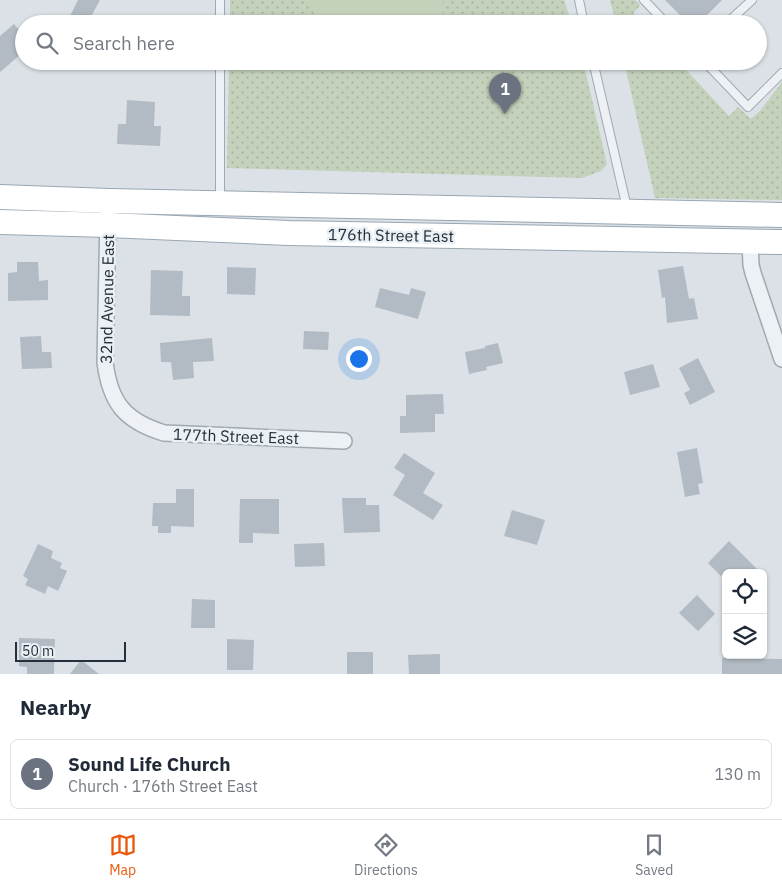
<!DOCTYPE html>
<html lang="en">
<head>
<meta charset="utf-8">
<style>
  :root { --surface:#fff; --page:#f2f2f3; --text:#1f2937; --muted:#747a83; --line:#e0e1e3; --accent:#ea580c }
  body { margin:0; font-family:"IBM Plex Sans",sans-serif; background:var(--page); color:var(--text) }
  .controls { position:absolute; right:15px; bottom:15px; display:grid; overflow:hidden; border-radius:8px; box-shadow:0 1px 4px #0004 }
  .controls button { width:45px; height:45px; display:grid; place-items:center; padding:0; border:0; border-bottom:1px solid var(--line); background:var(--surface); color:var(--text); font:25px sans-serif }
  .scale { position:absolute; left:15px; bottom:12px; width:111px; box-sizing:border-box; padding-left:5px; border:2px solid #24313d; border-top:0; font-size:14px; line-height:18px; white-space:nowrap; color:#24313d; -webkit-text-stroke:4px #eaf0f4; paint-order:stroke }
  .you { position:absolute; left:358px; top:358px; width:18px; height:18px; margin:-12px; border:4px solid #fff; border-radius:50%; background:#1a73e8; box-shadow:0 0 0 8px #1a73e833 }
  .badge { display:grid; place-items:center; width:32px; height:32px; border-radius:50%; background:var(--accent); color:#fff; font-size:16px; font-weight:700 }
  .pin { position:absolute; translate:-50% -41px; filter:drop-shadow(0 1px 2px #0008) }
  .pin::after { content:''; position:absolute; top:26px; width:18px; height:15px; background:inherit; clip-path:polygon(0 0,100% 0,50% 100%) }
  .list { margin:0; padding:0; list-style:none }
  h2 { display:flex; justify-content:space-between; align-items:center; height:65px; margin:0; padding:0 20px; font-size:21px }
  h2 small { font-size:16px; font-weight:400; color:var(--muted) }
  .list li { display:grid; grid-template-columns:32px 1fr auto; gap:15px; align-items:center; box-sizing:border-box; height:70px; margin:0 10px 10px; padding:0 10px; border:1px solid var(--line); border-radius:8px }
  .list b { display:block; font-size:19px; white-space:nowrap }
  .list p { margin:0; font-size:16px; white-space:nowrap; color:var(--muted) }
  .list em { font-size:16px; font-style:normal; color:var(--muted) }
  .icon { flex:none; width:28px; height:28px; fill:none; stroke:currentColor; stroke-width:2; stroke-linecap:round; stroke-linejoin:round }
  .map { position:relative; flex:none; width:782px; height:674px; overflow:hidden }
  .search { position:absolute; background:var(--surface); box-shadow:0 1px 4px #0004; left:15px; right:15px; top:15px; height:55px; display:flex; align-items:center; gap:12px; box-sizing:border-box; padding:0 18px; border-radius:28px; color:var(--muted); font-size:19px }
  .sheet { height:145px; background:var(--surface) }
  nav { display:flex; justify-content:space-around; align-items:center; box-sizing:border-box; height:70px; border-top:1px solid var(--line); background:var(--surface); font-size:14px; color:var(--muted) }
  nav a { display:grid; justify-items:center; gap:2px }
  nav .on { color:var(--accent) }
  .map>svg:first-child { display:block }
  .grass { fill:url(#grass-dots) }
  .park { fill:#c4d1bb }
  .building { fill:#b2bbc3 }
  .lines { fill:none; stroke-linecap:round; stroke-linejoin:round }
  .lane-casing { stroke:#a0a9b0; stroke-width:10 }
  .street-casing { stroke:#a0a9b0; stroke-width:18 }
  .primary-casing { stroke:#99a7b3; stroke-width:26 }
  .lane { stroke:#edf1f5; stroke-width:8 }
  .street { stroke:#edf1f5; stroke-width:15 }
  .primary { stroke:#fff; stroke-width:24 }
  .labels { text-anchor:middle; stroke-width:5; stroke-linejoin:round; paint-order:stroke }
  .street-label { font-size:16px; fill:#24313d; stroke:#eaf0f4 }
</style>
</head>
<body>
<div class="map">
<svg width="782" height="674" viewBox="0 0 782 674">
  <defs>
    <pattern id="grass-dots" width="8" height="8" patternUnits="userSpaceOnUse" patternTransform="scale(1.25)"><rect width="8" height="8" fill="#c4d1bb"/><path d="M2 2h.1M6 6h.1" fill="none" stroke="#a8b4a2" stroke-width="1.8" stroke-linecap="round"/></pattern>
  </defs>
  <rect width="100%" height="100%" fill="#dbe1e6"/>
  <g class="grass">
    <polygon points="230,0 564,0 572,24 230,24"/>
    <polygon points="610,0 635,0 639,3 640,6 633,13 643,24 616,24"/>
    <polygon points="229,61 583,61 607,164 601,171 582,178 227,168"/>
    <polygon points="624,61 678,61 729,116 738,107 751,119 760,111 782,82 782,200 655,198"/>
  </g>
  <polygon class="park" points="306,0 443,0 442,24 322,24 316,17"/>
  <g class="building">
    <polygon points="78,0 100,0 87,24 80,24 69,18"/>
    <polygon points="665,0 722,0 698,24 689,24"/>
    <polygon points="14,24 24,36 24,47 19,51 21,54 0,72 0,36"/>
    <polygon points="127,100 155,102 154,126 161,126 160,146 117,144 118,124 126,124"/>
    <polygon points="17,262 38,262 39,281 48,280 48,300 8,301 8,273 17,272"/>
    <polygon points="683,266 689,299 694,298 698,319 667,323 665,297 662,298 658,270"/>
    <polygon points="227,267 256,268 255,295 227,294"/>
    <polygon points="151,270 183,271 182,296 190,296 190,316 150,315"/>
    <polygon points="380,288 409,295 411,288 426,292 418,319 375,307"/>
    <polygon points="304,331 329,332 328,350 303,349"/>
    <polygon points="41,336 42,352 51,352 52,368 22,369 20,337"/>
    <polygon points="212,338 214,361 193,362 194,378 173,380 171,362 161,362 160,343"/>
    <polygon points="498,343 503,363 486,367 487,370 469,374 465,352 485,348 485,346"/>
    <polygon points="698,358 715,392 690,405 684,393 690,390 679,368"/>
    <polygon points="653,364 660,387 630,395 624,372"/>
    <polygon points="443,394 444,414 435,414 435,432 400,433 400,416 406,416 406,395"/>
    <polygon points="697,448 703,483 698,484 700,494 685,497 677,452"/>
    <polygon points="404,453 435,473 423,493 443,505 433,520 393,495 405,475 394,468"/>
    <polygon points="176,489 194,489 194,527 171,526 171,533 158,533 158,526 152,526 153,503 176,503"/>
    <polygon points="342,498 366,498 366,505 379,505 380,532 344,533"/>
    <polygon points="240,499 279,499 279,534 253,533 253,543 239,543"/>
    <polygon points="512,510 545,520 537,545 504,536"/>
    <polygon points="729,541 761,573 725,573 721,576 708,563"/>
    <polygon points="324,543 325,566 295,567 294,544"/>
    <polygon points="38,544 53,551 51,558 62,563 60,568 67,571 58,591 48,586 45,594 25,585 28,579 23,576"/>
    <polygon points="697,595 715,614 698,631 679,613"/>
    <polygon points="192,599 215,600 215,628 191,628"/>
    <polygon points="19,638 55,639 54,674 27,674 27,667 19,666"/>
    <polygon points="227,639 254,640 253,670 227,670"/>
    <rect x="347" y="652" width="26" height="22"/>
    <polygon points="440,654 440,674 409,674 408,655"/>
    <polygon points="722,658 782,659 782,674 722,674"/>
    <polygon points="81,660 99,674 70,674"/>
  </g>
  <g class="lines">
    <g class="lane-casing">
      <g id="lane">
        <polyline points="579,0 584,24"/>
        <polyline points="644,0 667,24"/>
        <polyline points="220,24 220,0"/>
        <polyline points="726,24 752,0"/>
        <polyline points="593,61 627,208"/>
        <polyline points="704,61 748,107 782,73"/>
        <polyline points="220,201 220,61"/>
      </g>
    </g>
    <g class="street-casing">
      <g id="street">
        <path d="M 108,216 L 105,362 C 110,403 125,421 164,433 L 344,441"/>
        <polyline points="750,242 751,265 753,273 782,359"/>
      </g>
    </g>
    <g class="primary-casing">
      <g id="primary">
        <polyline points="0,197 109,201 782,215"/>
        <polyline points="0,222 108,225 288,233 782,242"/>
      </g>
    </g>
    <use href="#lane" class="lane"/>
    <use href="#street" class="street"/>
    <use href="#primary" class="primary"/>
  </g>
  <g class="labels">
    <g class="street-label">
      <text transform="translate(391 235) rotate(1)" y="6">176th Street East</text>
      <text transform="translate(107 299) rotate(-89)" y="6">32nd Avenue East</text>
      <text transform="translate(236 436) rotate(2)" y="6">177th Street East</text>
    </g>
  </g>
</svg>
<div class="controls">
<button><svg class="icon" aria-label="locate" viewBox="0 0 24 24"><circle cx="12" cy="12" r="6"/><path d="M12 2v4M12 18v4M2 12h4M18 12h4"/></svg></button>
<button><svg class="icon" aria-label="layers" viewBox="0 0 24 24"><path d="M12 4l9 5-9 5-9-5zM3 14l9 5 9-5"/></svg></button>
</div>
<div class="scale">50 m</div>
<div class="you"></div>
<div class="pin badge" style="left:505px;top:114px;background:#6b7280">1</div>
<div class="search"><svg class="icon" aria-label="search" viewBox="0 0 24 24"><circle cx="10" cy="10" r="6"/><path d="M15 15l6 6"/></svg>Search here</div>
</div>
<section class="sheet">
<h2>Nearby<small></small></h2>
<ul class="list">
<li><span class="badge" style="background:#6b7280">1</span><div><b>Sound Life Church</b><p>Church · 176th Street East</p></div><em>130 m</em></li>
</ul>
</section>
<nav>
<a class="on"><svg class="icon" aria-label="map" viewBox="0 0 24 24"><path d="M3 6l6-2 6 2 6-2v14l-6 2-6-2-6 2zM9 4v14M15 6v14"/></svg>Map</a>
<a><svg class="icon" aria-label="directions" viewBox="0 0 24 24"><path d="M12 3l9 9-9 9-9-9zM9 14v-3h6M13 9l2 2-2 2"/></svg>Directions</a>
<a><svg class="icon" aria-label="saved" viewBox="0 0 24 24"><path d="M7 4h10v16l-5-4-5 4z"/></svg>Saved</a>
</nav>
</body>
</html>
